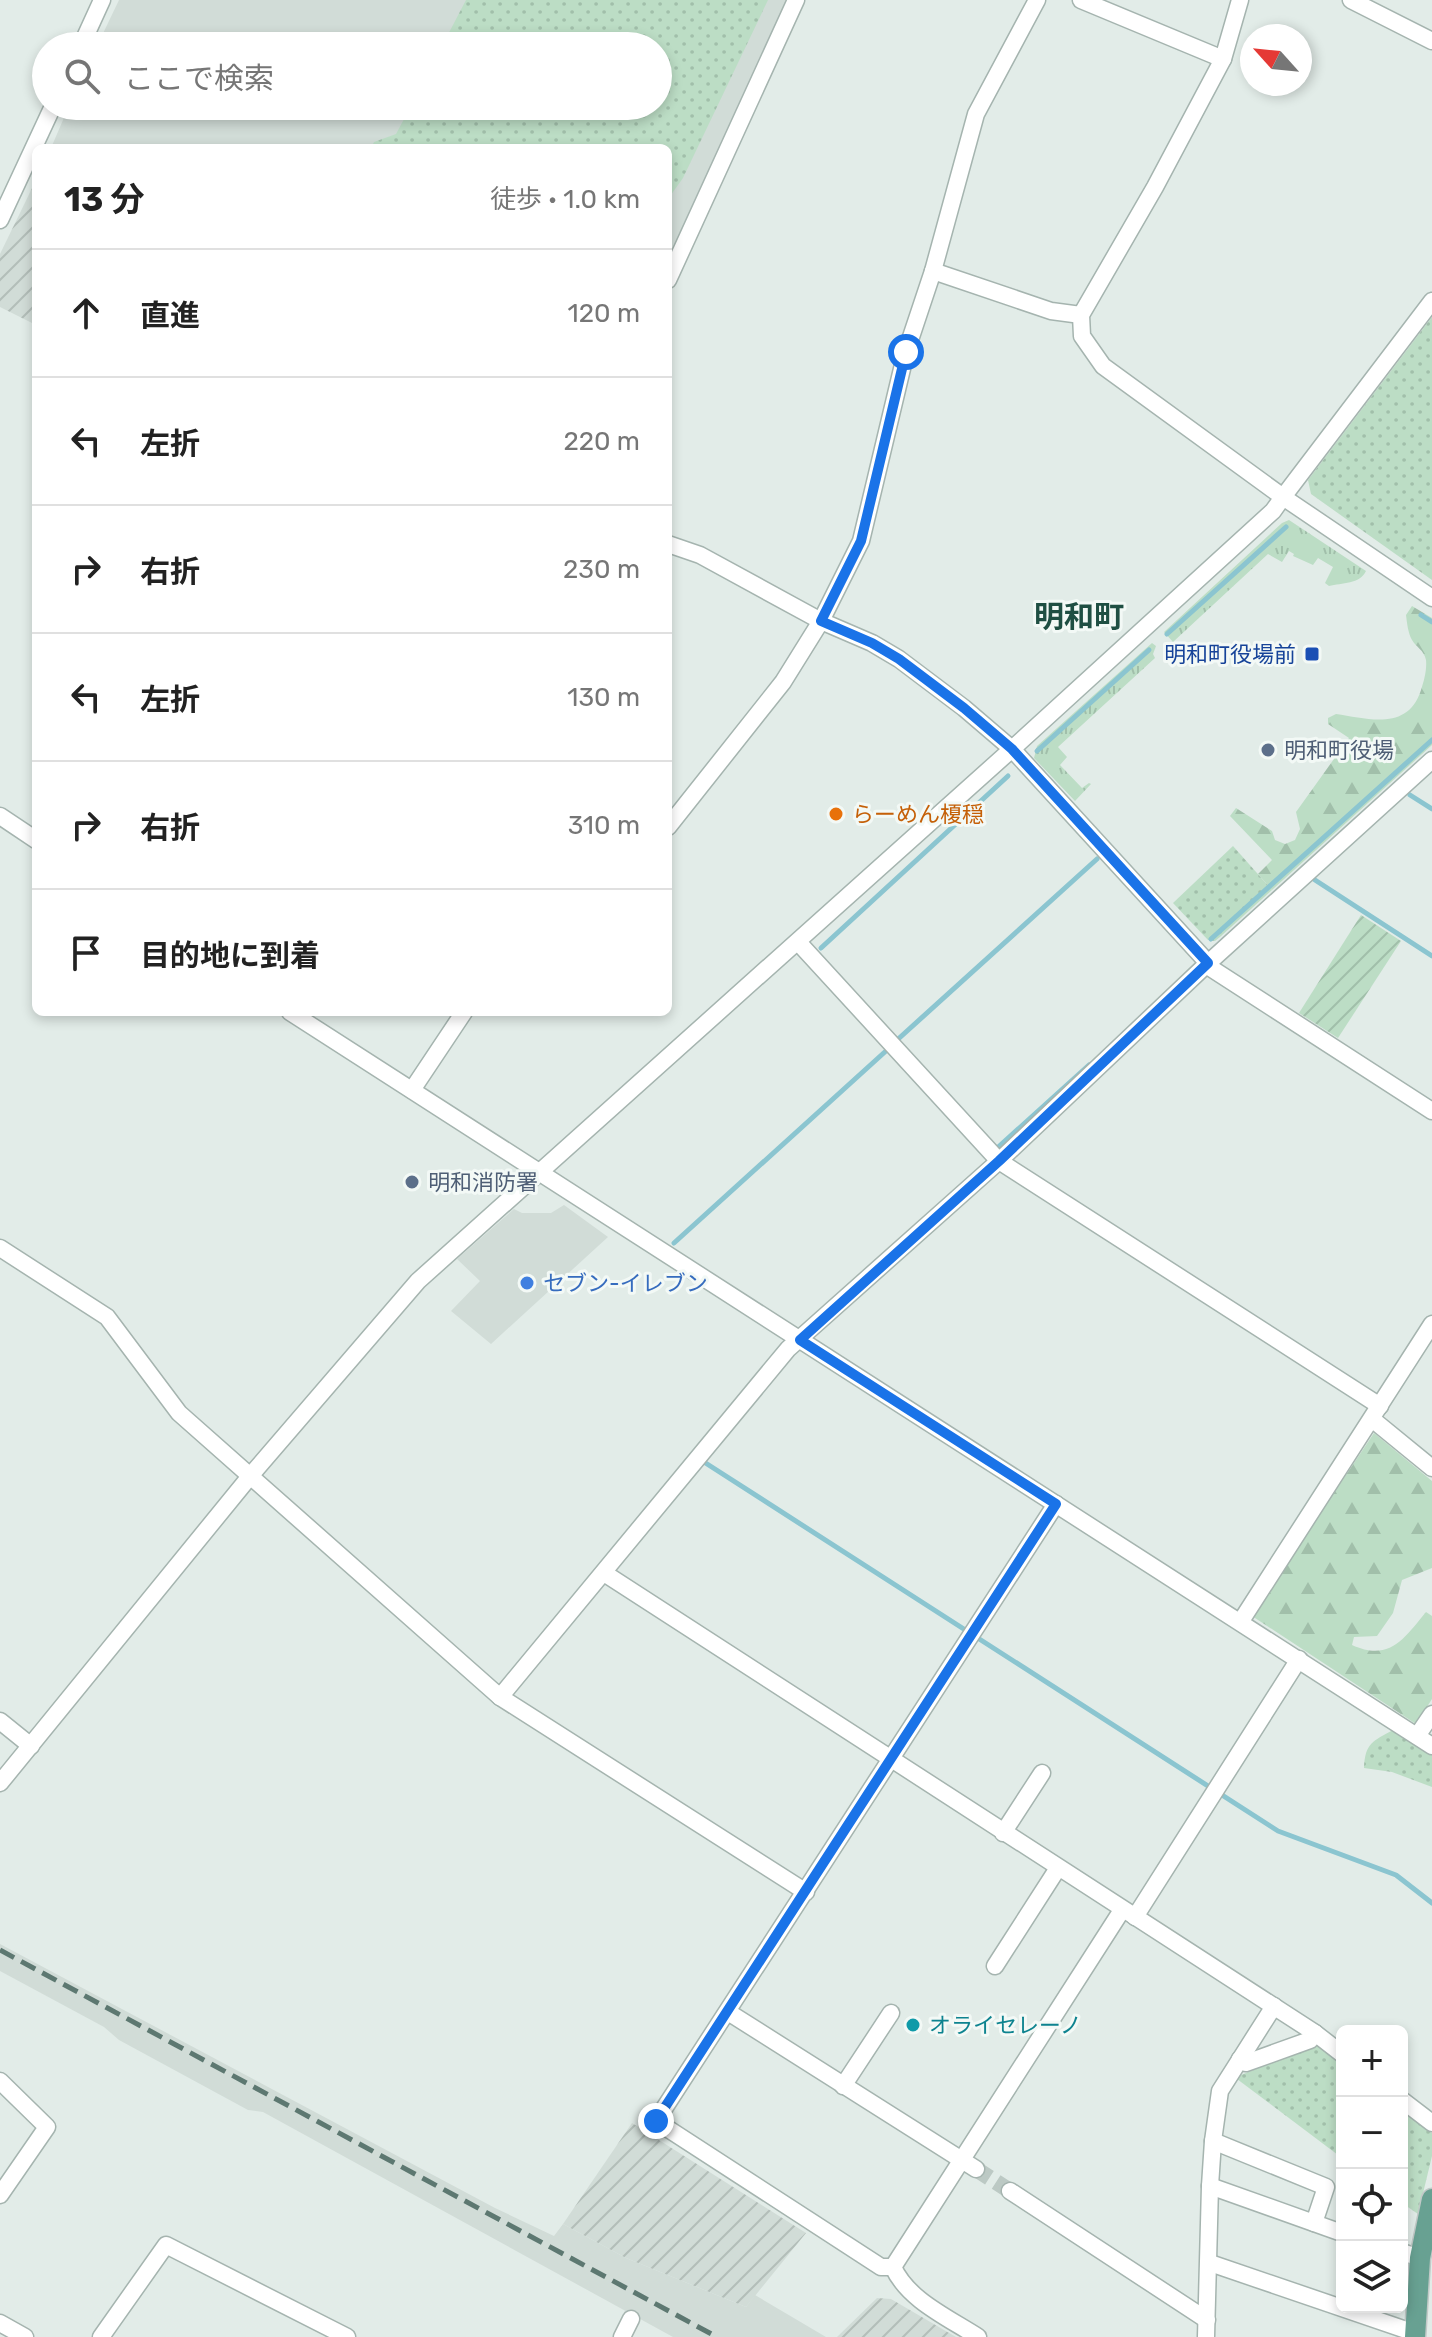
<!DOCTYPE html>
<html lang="ja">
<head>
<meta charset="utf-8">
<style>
  :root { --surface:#fff; --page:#f2f2f2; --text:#222; --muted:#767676; --line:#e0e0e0 }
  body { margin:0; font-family:Rubik,"Noto Sans JP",sans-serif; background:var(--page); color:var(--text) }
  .controls { position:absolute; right:24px; bottom:24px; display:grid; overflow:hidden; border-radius:12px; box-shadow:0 4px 12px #0003 }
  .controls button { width:72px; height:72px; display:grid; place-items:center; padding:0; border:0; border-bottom:2px solid var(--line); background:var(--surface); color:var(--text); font:40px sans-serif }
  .compass { position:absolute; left:1240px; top:24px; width:72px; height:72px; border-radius:50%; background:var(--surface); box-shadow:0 4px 12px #0003; rotate:297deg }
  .stop { position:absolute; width:24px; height:24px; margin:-18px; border:6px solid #1a73e8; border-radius:50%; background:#fff }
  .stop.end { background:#1a73e8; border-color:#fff; box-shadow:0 2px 8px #0008 }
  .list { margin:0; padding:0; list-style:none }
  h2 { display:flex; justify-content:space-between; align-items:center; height:104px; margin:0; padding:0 32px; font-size:34px }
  h2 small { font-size:26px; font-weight:400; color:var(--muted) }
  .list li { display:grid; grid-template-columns:52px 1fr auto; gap:24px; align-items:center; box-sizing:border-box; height:128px; padding:0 32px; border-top:2px solid var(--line) }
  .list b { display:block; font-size:30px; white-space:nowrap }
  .list em { font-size:26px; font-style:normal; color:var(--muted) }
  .icon { flex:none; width:44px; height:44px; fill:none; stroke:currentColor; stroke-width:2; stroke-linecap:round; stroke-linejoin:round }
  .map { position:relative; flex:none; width:1432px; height:2337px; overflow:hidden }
  .search { position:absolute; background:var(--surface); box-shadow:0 4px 12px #0003; left:32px; top:32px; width:640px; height:88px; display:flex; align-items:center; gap:20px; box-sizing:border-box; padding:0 28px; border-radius:44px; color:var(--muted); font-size:30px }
  .panel { position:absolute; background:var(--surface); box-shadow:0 4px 12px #0003; left:32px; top:144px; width:640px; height:872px; border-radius:12px }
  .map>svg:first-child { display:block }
  .built { fill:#d1dcd7 }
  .industrial { fill:url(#industrial-furrows) }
  .grass { fill:url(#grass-tufts) }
  .forest { fill:url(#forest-firs) }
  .park { fill:url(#park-dots) }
  .garden { fill:url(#garden-furrows) }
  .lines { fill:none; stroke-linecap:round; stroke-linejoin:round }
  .stream { stroke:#8bc5d0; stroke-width:5 }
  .minor-tunnel { stroke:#bcc9c4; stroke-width:16; stroke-dasharray:16 8; stroke-linecap:butt }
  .minor-casing { stroke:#a5b4af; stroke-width:19 }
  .major-casing { stroke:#c1c9c7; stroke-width:23 }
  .minor { stroke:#fff; stroke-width:16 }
  .major { stroke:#68a192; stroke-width:20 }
  .rail { stroke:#5d7871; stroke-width:5; stroke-dasharray:16 8; stroke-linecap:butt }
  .route { stroke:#1a73e8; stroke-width:10 }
  .transit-dot { fill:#1a4fb4; stroke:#f3f9f6; stroke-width:3 }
  .service-dot { fill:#5c6f8a; stroke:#f3f9f6; stroke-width:3 }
  .food-dot { fill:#e8710a; stroke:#f3f9f6; stroke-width:3 }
  .shop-dot { fill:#3f7fe0; stroke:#f3f9f6; stroke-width:3 }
  .culture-dot { fill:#0f9aa8; stroke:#f3f9f6; stroke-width:3 }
  .labels { text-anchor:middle; stroke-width:6; stroke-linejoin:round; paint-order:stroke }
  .transit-label { font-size:22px; fill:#164399; stroke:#f3f9f6; text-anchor:end }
  .service-label { font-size:22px; fill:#4e5e75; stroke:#f3f9f6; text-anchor:start }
  .food-label { font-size:22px; fill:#c56008; stroke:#f3f9f6; text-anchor:start }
  .shop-label { font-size:22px; fill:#366cbe; stroke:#f3f9f6; text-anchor:start }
  .culture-label { font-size:22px; fill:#0d838f; stroke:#f3f9f6; text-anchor:start }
  .district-label { font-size:30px; font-weight:bold; fill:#1f4f43; stroke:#f3f9f6 }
</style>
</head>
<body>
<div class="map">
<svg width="1432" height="2337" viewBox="0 0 1432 2337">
  <defs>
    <pattern id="industrial-furrows" width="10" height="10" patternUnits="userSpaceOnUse" patternTransform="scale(2)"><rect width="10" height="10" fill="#d1dcd7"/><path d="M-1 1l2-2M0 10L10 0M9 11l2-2" fill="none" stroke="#b3beb9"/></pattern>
    <pattern id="grass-tufts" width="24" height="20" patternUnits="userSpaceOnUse" patternTransform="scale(2)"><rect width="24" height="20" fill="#bcddc5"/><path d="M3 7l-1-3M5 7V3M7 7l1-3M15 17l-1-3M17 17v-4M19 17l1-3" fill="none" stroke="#a1bfaa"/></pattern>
    <pattern id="forest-firs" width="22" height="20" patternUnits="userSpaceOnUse" patternTransform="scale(2)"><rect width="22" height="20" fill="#bcddc5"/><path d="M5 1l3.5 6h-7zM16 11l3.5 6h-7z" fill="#a1bfaa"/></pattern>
    <pattern id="park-dots" width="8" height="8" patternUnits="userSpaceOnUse" patternTransform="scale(2)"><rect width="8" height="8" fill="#bcddc5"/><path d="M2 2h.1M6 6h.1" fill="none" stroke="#a1bfaa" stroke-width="1.8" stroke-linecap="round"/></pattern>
    <pattern id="garden-furrows" width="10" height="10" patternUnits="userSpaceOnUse" patternTransform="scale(2)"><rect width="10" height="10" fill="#bcddc5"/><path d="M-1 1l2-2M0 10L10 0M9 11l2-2" fill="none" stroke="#a1bfaa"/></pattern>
  </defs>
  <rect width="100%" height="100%" fill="#e2ece8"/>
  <g class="built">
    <polygon points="119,0 791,0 668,263 668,148 51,148 69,106 658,106 658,46 97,46"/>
    <polygon points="564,1205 608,1237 491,1344 451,1311 480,1281 457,1259 514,1209 522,1213 551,1213"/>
    <polygon points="0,1944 495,2208 554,2236 563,2224 626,2258 746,2307 755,2295 826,2337 673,2337 263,2112 248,2110 119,2040 104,2027 0,1971"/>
  </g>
  <g class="industrial">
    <polygon points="36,180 36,325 0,307 0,254"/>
    <polygon points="632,2123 806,2233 746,2307 626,2258 563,2224"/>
    <polygon points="877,2298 891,2299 956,2337 837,2337"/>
  </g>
  <g class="grass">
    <path d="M 1289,520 L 1366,571 C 1360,584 1342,583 1329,586 L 1325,583 L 1333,567 L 1318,558 L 1313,565 L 1293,556 L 1294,554 L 1289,551 L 1282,562 L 1268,554 L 1173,642 L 1164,632 L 1282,523 Z"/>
    <polygon points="1152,643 1156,646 1153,654 1155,658 1058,747 1067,757 1060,765 1082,788 1089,783 1091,784 1075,801 1034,758 1037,746"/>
  </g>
  <g class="forest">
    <path d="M 1412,606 L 1432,618 L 1432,745 L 1272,890 L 1258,874 L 1272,860 L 1230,816 L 1236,808 L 1272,831 L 1275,840 L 1285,844 L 1295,840 L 1300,829 L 1296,812 L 1349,738 L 1328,724 L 1328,718 L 1336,714 C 1369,719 1408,731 1421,690 C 1424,681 1427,670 1426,660 C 1424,650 1416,647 1412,640 C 1408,633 1407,623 1406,615 Z"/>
    <path d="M 1374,1433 L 1432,1481 L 1432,1568 L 1402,1580 L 1393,1613 L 1377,1636 L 1354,1637 L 1352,1645 C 1389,1662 1404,1639 1426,1612 L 1432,1616 L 1432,1699 L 1416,1724 L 1252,1616 Z"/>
  </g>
  <g class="park">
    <polygon points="466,0 768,0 683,178 668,199 668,148 371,148 374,142 396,134 411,106 658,106 658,46 442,46"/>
    <polygon points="1432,317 1432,580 1311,494 1308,480"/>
    <polygon points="1233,846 1272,890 1220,937 1215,941 1208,940 1173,903"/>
    <path d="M 1393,1730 L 1432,1754 L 1432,1787 L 1392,1772 L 1364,1768 C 1365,1743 1373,1741 1393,1730 Z"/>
    <polygon points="1316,2045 1342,2063 1342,2158 1237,2079 1241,2075"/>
    <polygon points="1402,2110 1432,2133 1432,2156 1418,2214 1402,2203"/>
  </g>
  <polygon class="garden" points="1361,915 1401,941 1338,1038 1299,1013"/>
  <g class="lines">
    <g class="stream">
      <polyline points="1421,615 1432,622"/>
      <polyline points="1167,634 1286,527"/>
      <polyline points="1037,751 1149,650"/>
      <polyline points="1410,795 1432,809"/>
      <polyline points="1315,880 1432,956"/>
      <polyline points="1211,939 1432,740"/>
      <polyline points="821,948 1008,776"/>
      <polyline points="896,1041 1097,859"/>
      <polyline points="995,1150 1089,1065"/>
      <polyline points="674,1243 887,1050"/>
      <polyline points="704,1462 1278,1831 1396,1875 1432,1903"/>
    </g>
    <polyline class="minor-tunnel" points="976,2169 1010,2191"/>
    <g class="minor-casing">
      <g id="minor">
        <polyline points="1081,0 1223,59"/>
        <polyline points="1240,0 1223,59 1155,187 1081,315 1082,336 1103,366 1283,497 1432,301"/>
        <polyline points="1351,0 1432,41"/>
        <polyline points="81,46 102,0"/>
        <polyline points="0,220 53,106"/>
        <polyline points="933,271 1051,311 1081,315"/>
        <polyline points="668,280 796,0"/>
        <polyline points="668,544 700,555 821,621 872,643 899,659 964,708 1012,749 1208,963"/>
        <polyline points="0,816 36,840"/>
        <polyline points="668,827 783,682 821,621 861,541 906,352 933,271 976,114 1037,0"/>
        <polyline points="798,942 999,1161 1380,1406"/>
        <polyline points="1206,965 1432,1111"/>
        <polyline points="290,1012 1432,1746"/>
        <polyline points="412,1090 464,1012"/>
        <polyline points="0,1248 107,1317 179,1413 500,1697 806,1892"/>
        <polyline points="1372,1419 1432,1468"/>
        <polyline points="604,1573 1315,2033 1342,2054"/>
        <polyline points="1241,1621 1432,1324"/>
        <polyline points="500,1697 788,1349 999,1161 1206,965 1432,760"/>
        <polyline points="0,1721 31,1746"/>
        <polyline points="1417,1736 1432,1714"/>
        <polyline points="0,1783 251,1475 418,1281 1012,749 1273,511 1283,497 1432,598"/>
        <polyline points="1003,1833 1042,1773"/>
        <polyline points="1135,1917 1299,1659"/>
        <polyline points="995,1966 1058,1868"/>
        <polyline points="728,2012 976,2169"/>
        <polyline points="1240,2059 1246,2063 1310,2040 1315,2033"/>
        <polyline points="0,2081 47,2127 0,2195"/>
        <polyline points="843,2086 891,2013"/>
        <polyline points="1402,2100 1432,2123"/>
        <polyline points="1213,2141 1326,2187 1314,2223"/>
        <polyline points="1210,2186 1342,2233"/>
        <polyline points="1010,2191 1207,2320"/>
        <polyline points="1402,2252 1420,2258"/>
        <polyline points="1210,2263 1415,2333"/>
        <polyline points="893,2267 881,2267 656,2121 1056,1504"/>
        <polyline points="893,2267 1122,1910"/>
        <path d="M 893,2267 C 908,2300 947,2317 978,2337"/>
        <polyline points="0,2323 25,2337"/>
        <polyline points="101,2337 166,2245 347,2337"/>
        <polyline points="622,2337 631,2319"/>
        <polyline points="1206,2337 1210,2186 1213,2141 1220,2091 1274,2006"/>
      </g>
    </g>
    <g class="major-casing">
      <polyline id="major" points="1415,2337 1420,2258 1432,2199"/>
    </g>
    <use href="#minor" class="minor"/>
    <use href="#major" class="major"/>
    <polyline class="rail" points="0,1950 717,2337"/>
  </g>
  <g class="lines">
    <polyline class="route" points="656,2121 1056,1504 800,1340 999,1161 1208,963 1012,749 964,708 899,659 872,643 821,621 861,541 906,352"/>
  </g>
  <rect class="transit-dot" x="1304" y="646" width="16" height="16" rx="4"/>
  <g class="service-dot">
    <circle cx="1268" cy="750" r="8"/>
    <circle cx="412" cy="1182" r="8"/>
  </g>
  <circle class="food-dot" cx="836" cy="814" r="8"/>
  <circle class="shop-dot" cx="527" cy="1283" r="8"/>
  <circle class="culture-dot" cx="913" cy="2025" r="8"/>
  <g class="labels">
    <g class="transit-label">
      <text x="1296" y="662">明和町役場前</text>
    </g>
    <g class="service-label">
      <text x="1284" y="758">明和町役場</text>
      <text x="428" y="1190">明和消防署</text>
    </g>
    <g class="food-label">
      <text x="852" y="822">らーめん榎穏</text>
    </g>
    <g class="shop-label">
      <text x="543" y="1291">セブン-イレブン</text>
    </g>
    <g class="culture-label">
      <text x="929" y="2033">オライセレーノ</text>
    </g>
    <g class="district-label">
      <text x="1079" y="627">明和町</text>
    </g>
  </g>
</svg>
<div class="controls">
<button>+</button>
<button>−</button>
<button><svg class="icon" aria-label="locate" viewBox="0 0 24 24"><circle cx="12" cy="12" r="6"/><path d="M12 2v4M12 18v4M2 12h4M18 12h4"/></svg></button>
<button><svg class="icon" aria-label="layers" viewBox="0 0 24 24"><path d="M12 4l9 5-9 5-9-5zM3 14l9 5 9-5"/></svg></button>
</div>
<svg class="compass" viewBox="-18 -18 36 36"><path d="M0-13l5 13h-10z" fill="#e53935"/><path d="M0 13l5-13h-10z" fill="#767676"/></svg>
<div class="stop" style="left:906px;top:352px"></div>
<div class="stop end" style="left:656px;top:2121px"></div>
<div class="search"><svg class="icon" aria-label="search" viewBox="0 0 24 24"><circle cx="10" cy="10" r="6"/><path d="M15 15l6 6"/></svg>ここで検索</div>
<section class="panel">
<h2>13 分<small>徒歩 · 1.0 km</small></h2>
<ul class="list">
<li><svg class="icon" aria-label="ahead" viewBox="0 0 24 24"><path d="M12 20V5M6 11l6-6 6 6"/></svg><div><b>直進</b></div><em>120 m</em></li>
<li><svg class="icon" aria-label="left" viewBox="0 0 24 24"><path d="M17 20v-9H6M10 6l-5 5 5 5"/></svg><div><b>左折</b></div><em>220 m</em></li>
<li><svg class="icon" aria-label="right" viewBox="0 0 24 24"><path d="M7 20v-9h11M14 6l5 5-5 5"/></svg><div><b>右折</b></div><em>230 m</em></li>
<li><svg class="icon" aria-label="left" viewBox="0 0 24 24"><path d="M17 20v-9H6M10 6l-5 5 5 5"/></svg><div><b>左折</b></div><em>130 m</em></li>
<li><svg class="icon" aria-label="right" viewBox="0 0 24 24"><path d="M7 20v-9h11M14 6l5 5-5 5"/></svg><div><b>右折</b></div><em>310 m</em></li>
<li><svg class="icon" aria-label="arrive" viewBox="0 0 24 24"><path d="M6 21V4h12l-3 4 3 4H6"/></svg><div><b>目的地に到着</b></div></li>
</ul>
</section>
</div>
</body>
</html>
